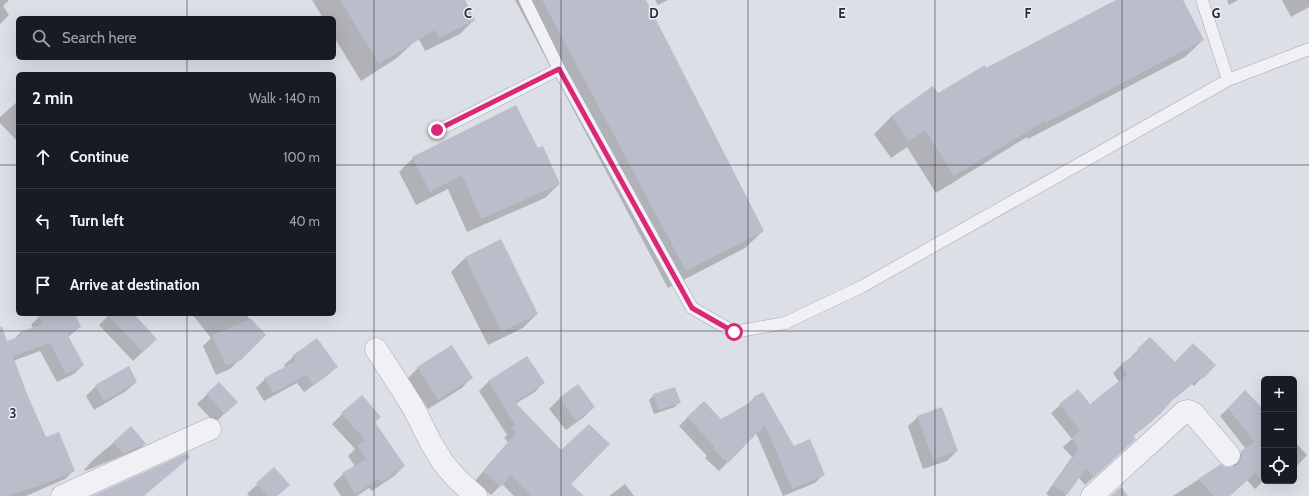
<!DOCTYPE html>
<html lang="en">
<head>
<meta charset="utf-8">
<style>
  :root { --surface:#171b24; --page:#242831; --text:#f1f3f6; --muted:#9ea1a6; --line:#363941 }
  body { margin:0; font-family:Cabin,sans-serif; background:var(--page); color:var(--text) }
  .controls { position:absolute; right:12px; bottom:12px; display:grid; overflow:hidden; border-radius:6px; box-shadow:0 4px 16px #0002 }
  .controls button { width:36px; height:36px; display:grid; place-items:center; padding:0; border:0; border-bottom:1px solid var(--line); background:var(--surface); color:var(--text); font:20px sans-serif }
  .stop { position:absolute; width:12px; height:12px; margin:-9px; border:3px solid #db2777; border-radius:50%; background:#fff }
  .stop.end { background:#db2777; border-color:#fff; box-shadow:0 1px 4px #0008 }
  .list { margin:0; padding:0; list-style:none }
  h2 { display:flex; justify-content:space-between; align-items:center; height:52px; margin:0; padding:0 16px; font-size:17px }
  h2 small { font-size:13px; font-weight:400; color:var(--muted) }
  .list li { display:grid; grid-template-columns:26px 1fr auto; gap:12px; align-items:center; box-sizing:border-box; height:64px; padding:0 16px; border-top:1px solid var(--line) }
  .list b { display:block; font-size:15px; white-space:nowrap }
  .list em { font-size:13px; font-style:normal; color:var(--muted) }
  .icon { flex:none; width:22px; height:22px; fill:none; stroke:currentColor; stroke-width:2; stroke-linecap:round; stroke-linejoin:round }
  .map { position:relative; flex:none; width:1309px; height:496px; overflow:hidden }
  .search { position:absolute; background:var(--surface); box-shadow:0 4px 16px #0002; left:16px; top:16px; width:320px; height:44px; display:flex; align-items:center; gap:10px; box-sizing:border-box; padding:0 14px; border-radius:6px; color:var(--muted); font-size:15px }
  .panel { position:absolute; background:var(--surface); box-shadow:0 4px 16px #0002; left:16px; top:72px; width:320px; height:244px; border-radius:6px }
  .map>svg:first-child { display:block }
  .shadow { fill:#0003 }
  .building { fill:#babdca }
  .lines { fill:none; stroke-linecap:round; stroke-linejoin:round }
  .lane-casing { stroke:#a6a9b4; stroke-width:13 }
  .street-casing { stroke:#a6a9b4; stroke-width:23 }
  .lane { stroke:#f0f0f5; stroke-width:12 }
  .street { stroke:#f0f0f5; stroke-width:22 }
  .route { stroke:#db2777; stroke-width:5 }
  .grid { fill:none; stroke:#272a3d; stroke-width:1; stroke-opacity:0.55 }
  .grid-label { font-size:13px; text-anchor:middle; font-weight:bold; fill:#272a3d; stroke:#eceef5; stroke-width:3; stroke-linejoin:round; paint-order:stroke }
</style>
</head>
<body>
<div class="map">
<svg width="1309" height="496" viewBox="0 0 1309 496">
  <rect width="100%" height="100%" fill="#dddfe7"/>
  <g class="shadow">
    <polygon points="0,0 9,0 3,6 9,15 0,24"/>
    <polygon points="312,0 390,0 415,41 397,58 361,81 334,37 334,18 323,18"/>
    <polygon points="399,0 464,0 474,20 460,34 425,51"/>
    <polygon points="515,0 645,0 763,231 745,248 668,288"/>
    <polygon points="655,0 668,0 658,5"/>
    <polygon points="1118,0 1182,0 1203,40 1185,57 1028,139 1027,137 936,193 907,147 891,158 874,134 891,117 932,87 938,95"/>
    <polygon points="1227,0 1238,0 1229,5"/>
    <polygon points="1282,0 1309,0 1309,7 1291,17"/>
    <polygon points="18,101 18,142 0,123 0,117"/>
    <polygon points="538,149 559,184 545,198 467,232 448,189 416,205 399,172 413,158"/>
    <polygon points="500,240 537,314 523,328 488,345 451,272 465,258"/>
    <polygon points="46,314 74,314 80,327 68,337 83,365 74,374 57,382 40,351 13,361 26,394 46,438 74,470 65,479 26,496 0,496 0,345 13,340 20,333 33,328 31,325 40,316"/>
    <polygon points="110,314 132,314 156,339 133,361 99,325"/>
    <polygon points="192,314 250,314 247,316 265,335 230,369 216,375 203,346 211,338"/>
    <polygon points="1150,338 1175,363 1214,365 1194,386 1192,384 1170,402 1151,422 1132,437 1126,447 1085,485 1078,477 1065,496 1049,496 1046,494 1072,457 1063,447 1072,439 1051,413 1078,390 1090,405 1119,382 1113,373 1121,365 1130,359 1130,358"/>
    <polygon points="293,357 336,367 328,375 304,392 297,383 264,401 256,388 265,379 286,368 284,365"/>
    <polygon points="527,357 543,383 535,392 515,404 569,484 582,496 514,496 502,484 491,495 475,481 508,442 504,438 507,435 479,391 488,382"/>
    <polygon points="418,368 471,378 462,388 428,409 408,378"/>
    <polygon points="136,382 126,391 94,410 86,396 96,386"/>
    <polygon points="219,383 236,402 215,423 197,404"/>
    <polygon points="578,385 594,407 584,417 566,430 549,409 559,399"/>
    <polygon points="1245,392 1264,411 1264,480 1255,489 1247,480 1229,496 1173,496 1221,465 1225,468 1233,467 1233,460 1246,449 1220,416"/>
    <polygon points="654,395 679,402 675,407 654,414 649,400"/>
    <polygon points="754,398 793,447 824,474 815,483 783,496 756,433 719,471 705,458 707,456 679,426 688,417 720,420 746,406"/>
    <polygon points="342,414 374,423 404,466 394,476 372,491 369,488 357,496 341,496 333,484 343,474 355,466 348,456 355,449 332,424"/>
    <polygon points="918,417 957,451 947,461 923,469 908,426"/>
    <polygon points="131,428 145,444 135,454 127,457 134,451 85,471 84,470 93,460"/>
    <polygon points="1294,441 1307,455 1294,469"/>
    <polygon points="274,469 277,496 249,496 247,494"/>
    <polygon points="625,484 634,496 609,496"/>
  </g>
  <g class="building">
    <polygon points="340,0 465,0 475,20 439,38 435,30 379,64"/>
    <polygon points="542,0 646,0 764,231 686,271"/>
    <polygon points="1116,0 1183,0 1204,40 1046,123 1045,121 954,176 925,130 909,141 891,116 933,86 938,93 985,65 986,68"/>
    <polygon points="516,105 538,148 543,146 560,184 481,219 462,175 430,192 412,157"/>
    <polygon points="501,239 538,314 502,332 465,257"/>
    <polygon points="39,314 75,314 81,327 67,334 84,365 66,374 50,343 13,356 27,394 46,437 59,432 75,471 36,487 6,496 0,496 0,327 2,327 7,341 21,336 20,332 43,324"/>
    <polygon points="107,314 134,314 157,339 143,352"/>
    <polygon points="251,319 266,335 241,360 226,366 212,335"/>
    <polygon points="1150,337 1175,362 1193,343 1216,365 1203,379 1201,377 1176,396 1160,414 1133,436 1136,439 1093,478 1086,468 1067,495 1053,485 1079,449 1071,438 1080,431 1059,404 1078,389 1090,404 1127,375 1121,364 1139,352 1137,349"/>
    <polygon points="317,338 338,367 313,385 306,375 273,393 264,378 296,361 292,356"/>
    <polygon points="452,345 473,378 438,400 417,367"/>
    <polygon points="527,356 545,383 515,402 561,450 589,424 610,444 571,484 584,496 532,496 511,475 501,487 483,471 516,433 512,428 515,425 488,381"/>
    <polygon points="129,366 137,382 104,401 95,385"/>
    <polygon points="219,382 238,402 225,414 206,394"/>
    <polygon points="578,384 595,407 576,421 559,398"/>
    <polygon points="675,387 681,403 658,410 653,394"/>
    <polygon points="1245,390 1264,410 1264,481 1263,482 1255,473 1230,496 1214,496 1198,479 1221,464 1225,467 1231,467 1237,465 1241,459 1241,451 1254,442 1228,408"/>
    <polygon points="763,392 794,446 810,439 825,475 792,489 765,425 728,463 713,449 715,447 687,417 704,401 721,419 755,400 753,397"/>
    <polygon points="362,395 381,417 375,422 405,466 382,482 379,479 355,494 342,473 366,459 357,446 365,440 341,413"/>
    <polygon points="942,407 958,451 933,460 917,416"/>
    <polygon points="131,426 146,444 123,454 113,442"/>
    <polygon points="187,453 190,457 144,496 92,496"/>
    <polygon points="274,467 290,485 277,496 268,496 256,483"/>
    <polygon points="1121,487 1128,496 1111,496"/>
  </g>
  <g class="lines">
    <g class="lane-casing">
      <g id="lane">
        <polyline points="1202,0 1228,80"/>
        <polyline points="559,69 692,308 734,332 785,323 861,287 1228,80 1309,49"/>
        <polyline points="437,131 559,69 525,0"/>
      </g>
    </g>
    <g class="street-casing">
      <g id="street">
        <polyline points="376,349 413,407 431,443 444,464 458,480 476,496"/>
        <polyline points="62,496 210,429"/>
        <polyline points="1092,496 1184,412 1188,411 1193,413 1229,455"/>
      </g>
    </g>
    <use href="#lane" class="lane"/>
    <use href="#street" class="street"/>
  </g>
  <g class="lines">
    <polyline class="route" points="437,130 559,69 692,308 734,332"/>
  </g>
  <path class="grid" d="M 187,0 L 187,18M 374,0 L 374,496M 561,0 L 561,496M 748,0 L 748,496M 935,0 L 935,496M 1122,0 L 1122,496M 187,58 L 187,74M 0,165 L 18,165M 334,165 L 1309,165M 187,314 L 187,496M 0,331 L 1309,331"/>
  <g class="grid-label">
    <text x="468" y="18">C</text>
    <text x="654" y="18">D</text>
    <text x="842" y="18">E</text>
    <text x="1028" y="18">F</text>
    <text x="1216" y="18">G</text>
    <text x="13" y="418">3</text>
  </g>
</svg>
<div class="controls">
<button>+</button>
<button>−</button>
<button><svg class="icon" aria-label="locate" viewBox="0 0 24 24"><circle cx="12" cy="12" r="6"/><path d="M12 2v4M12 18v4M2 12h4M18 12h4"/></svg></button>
</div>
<div class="stop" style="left:734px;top:332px"></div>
<div class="stop end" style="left:437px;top:130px"></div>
<div class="search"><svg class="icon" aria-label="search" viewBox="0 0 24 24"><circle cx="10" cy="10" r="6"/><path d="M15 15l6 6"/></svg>Search here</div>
<section class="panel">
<h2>2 min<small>Walk · 140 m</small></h2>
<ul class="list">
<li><svg class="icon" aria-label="ahead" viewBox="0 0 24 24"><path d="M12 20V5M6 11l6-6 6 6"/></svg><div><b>Continue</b></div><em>100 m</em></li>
<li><svg class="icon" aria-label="left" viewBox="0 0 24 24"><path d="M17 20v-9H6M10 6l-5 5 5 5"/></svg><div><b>Turn left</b></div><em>40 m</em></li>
<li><svg class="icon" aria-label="arrive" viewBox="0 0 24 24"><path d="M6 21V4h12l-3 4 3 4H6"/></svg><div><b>Arrive at destination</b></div></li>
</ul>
</section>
</div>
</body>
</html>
